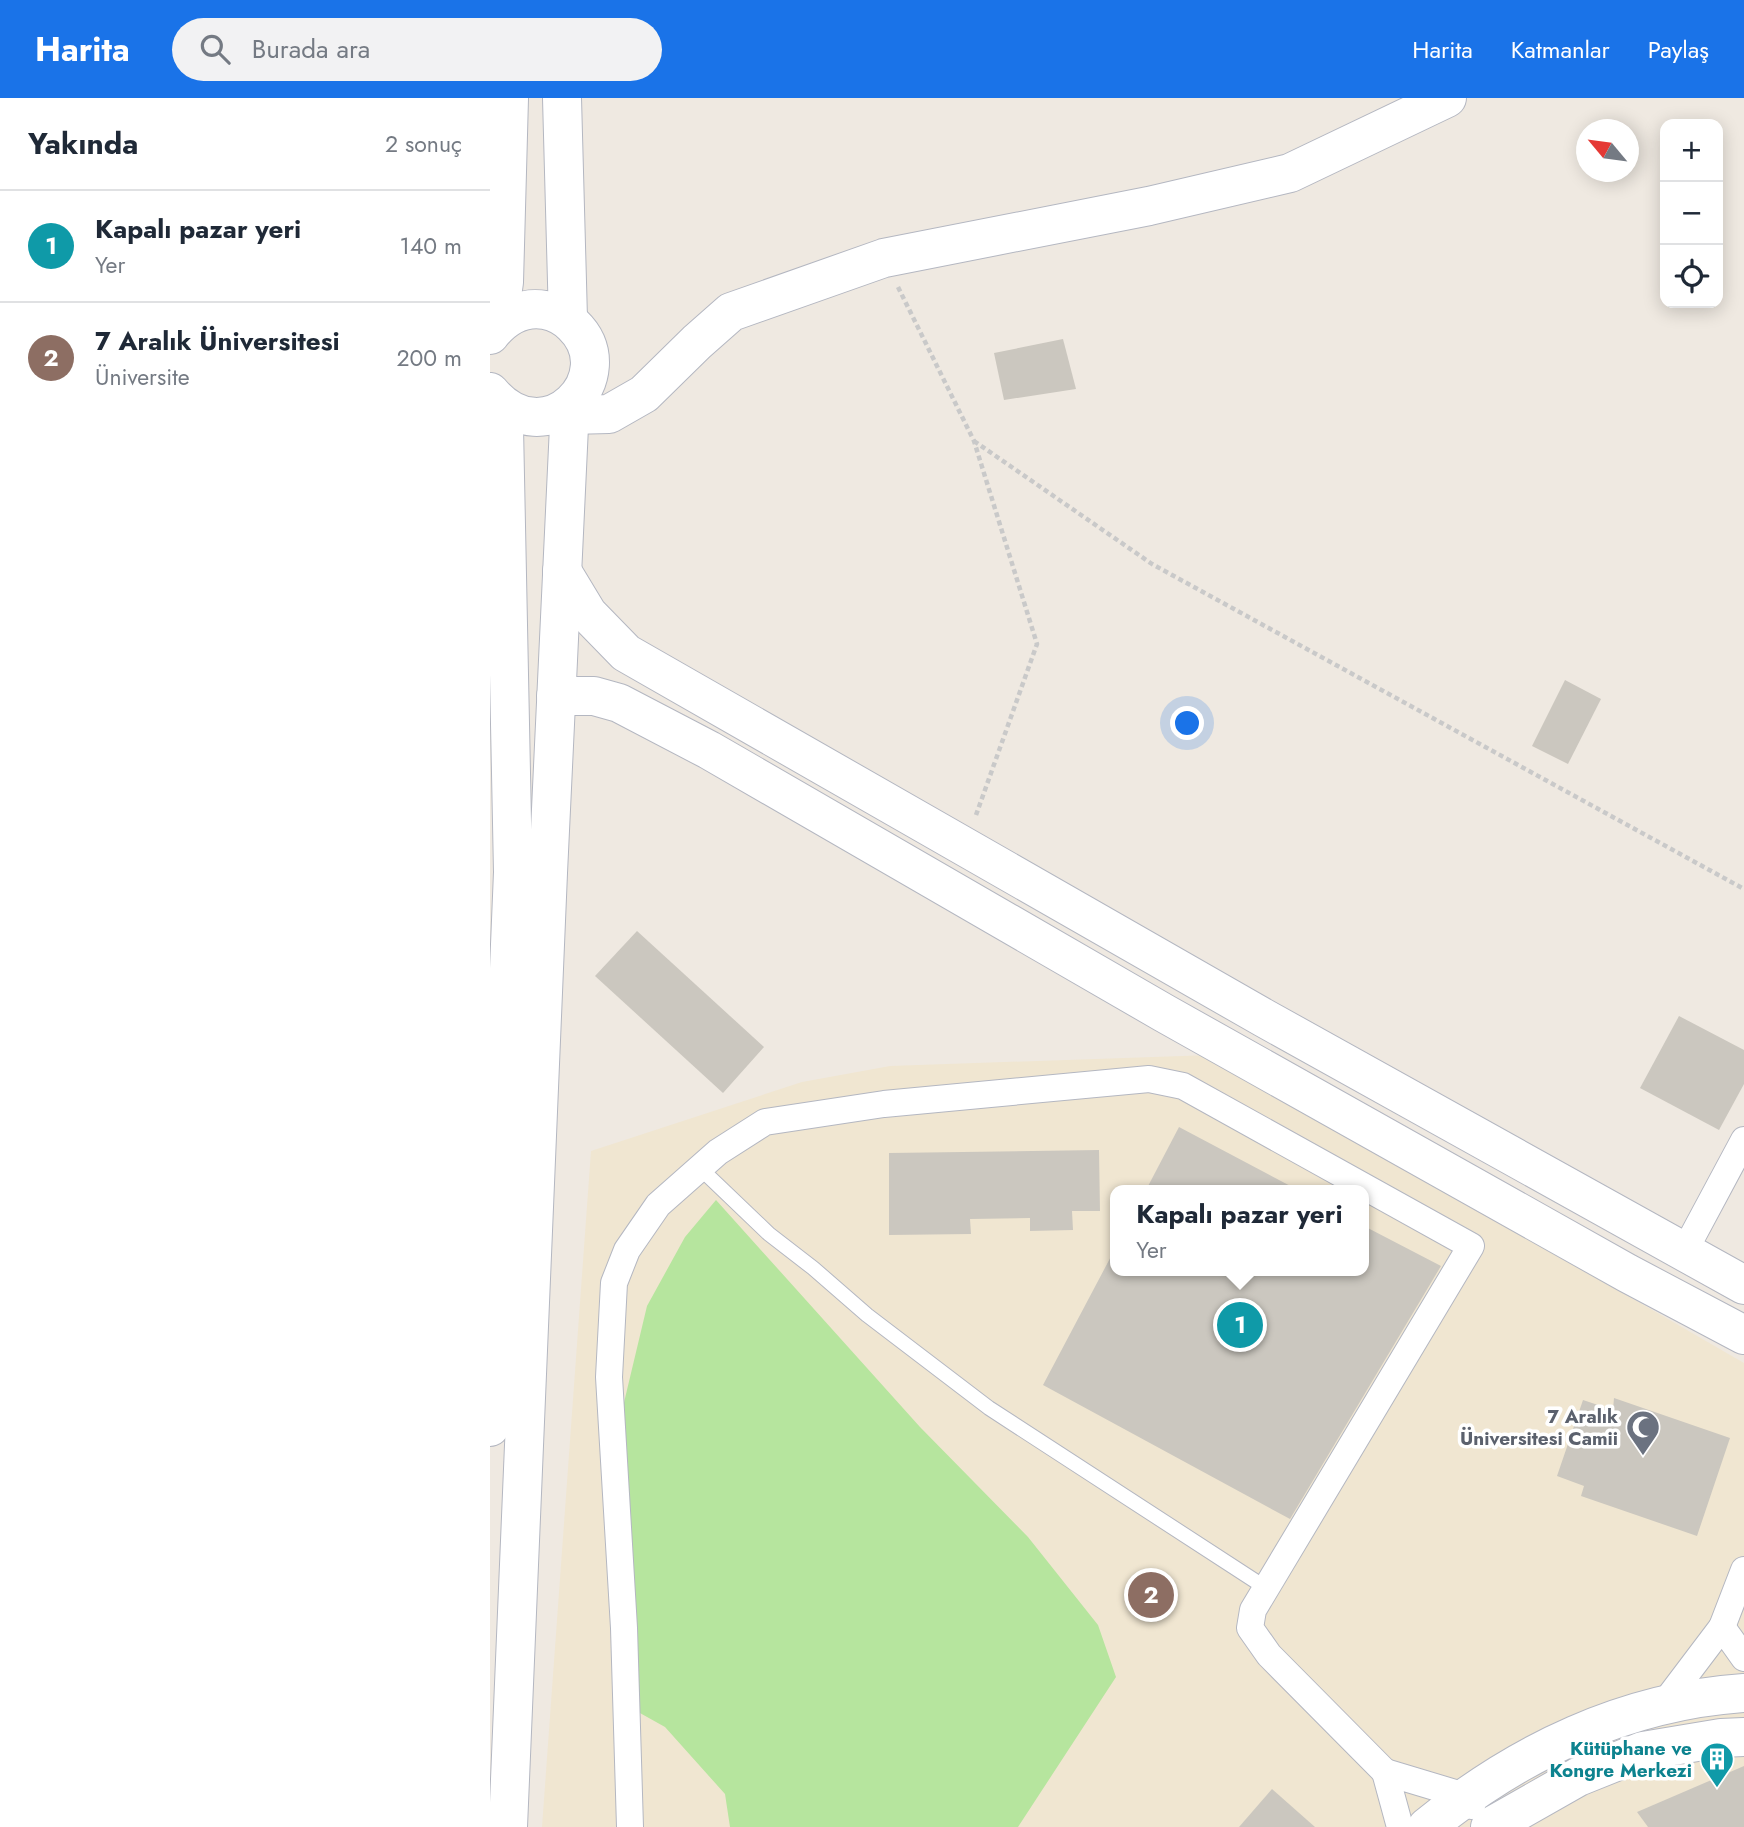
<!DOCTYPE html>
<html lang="tr">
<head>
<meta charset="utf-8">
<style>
  :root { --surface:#fff; --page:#f2f2f3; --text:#1f2937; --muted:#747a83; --line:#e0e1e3; --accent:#1a73e8 }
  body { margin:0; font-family:Jost,sans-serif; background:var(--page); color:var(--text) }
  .controls { position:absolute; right:21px; top:21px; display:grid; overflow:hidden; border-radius:14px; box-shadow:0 4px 18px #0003 }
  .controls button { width:63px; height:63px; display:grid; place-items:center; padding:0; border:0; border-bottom:2px solid var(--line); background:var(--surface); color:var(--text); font:35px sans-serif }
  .compass { position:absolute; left:1086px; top:21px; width:63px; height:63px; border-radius:50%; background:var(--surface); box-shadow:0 4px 18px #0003; rotate:299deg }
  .you { position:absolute; left:698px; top:626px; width:24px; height:24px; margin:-18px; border:5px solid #fff; border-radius:50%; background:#1a73e8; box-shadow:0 0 0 10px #1a73e833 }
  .badge { display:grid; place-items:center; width:46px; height:46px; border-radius:50%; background:var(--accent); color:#fff; font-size:23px; font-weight:700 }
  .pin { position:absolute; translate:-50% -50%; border:4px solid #fff; box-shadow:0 2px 7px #0006 }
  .popup { position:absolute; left:620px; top:1087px; width:259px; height:91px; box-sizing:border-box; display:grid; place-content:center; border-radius:14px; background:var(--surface); filter:drop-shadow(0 2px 5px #0005); font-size:23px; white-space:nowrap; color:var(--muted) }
  .popup b { font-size:26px; color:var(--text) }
  .popup::after { content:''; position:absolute; left:50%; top:100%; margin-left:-14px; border:14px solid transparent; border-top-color:var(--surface) }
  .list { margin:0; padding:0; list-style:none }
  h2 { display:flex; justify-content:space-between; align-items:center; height:91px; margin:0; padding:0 28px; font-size:30px }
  h2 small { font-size:23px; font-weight:400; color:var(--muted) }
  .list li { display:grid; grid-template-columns:46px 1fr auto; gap:21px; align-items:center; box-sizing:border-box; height:112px; padding:0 28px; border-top:2px solid var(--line) }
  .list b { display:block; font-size:26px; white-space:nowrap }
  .list p { margin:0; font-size:23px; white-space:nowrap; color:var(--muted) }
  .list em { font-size:23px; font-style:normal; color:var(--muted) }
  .icon { flex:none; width:38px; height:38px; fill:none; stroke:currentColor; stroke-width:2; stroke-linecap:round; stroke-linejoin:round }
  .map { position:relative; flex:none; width:1254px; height:1729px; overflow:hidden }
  header { display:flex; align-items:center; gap:42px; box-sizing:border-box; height:98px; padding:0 35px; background:var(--accent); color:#fff }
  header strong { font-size:33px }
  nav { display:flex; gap:38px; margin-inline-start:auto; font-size:24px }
  .search { width:490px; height:63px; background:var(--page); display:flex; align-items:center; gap:18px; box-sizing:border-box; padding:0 24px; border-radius:38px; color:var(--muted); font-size:26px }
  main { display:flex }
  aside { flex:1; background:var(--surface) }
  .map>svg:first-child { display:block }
  .education { fill:#f0e6d1; fill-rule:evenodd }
  .green { fill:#b6e59e }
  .building { fill:#cbc7bf }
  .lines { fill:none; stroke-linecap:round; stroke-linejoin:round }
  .lane-casing { stroke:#b4b7c1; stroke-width:16 }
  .street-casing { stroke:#b4b7c1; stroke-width:28 }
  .secondary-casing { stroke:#b4b7c1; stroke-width:40 }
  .path { stroke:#c9c9c9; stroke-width:4.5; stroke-dasharray:5 3.5; stroke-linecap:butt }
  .lane { stroke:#fff; stroke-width:14 }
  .street { stroke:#fff; stroke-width:26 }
  .secondary { stroke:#fff; stroke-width:38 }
  .labels { text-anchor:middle; stroke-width:7; stroke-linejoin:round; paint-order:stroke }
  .worship-label { font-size:19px; font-weight:bold; fill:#5b616d; stroke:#fff; text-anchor:end }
  .culture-label { font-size:19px; font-weight:bold; fill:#0d838f; stroke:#fff; text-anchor:end }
</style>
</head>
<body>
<header>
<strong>Harita</strong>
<div class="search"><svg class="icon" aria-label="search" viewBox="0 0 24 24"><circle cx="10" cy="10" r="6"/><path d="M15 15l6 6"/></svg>Burada ara</div>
<nav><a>Harita</a><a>Katmanlar</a><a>Paylaş</a></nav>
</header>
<main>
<aside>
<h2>Yakında<small>2 sonuç</small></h2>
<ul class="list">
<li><span class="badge" style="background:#0f9aa8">1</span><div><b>Kapalı pazar yeri</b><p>Yer</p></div><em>140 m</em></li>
<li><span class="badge" style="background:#8d6e63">2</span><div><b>7 Aralık Üniversitesi</b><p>Üniversite</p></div><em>200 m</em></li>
</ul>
</aside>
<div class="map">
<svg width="1254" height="1729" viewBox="0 0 1254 1729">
  <rect width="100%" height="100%" fill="#efe9e1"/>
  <path class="education" d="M 721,957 L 1254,1265 L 1254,1729 L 52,1729 L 101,1053 L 312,984 L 400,968 ZM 626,1092 L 874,1092 L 874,1173 L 626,1173 Z"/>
  <polygon class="green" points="226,1102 430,1329 538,1439 608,1527 626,1579 528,1729 240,1729 235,1696 175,1629 132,1605 126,1338 157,1208 195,1139"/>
  <g class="building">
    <polygon points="573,241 586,291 514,302 504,255"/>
    <polygon points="1075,582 1111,601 1078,666 1042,648"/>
    <polygon points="147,833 274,949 233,995 105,878"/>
    <polygon points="1189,918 1254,952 1254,986 1229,1032 1150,990"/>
    <polygon points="689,1029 808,1092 656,1092"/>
    <polygon points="609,1052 610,1113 582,1113 583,1132 540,1133 540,1120 480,1121 481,1136 399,1137 399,1055"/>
    <polygon points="874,1128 951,1168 800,1421 553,1287 626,1149 626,1173 874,1173"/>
    <polygon points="1124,1300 1240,1340 1207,1438 1091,1398 1094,1388 1067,1378 1093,1302 1123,1312"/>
    <polygon points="1254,1668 1254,1729 1158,1729 1147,1714"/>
    <polygon points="782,1691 825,1729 749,1729"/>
  </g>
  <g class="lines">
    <g class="lane-casing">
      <polyline id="lane" points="210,1070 279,1136 323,1170 377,1217 499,1310 776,1490"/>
    </g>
    <g class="street-casing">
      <g id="street">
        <polyline points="1194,1154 1254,1042"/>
        <polyline points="1232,1529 1254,1472"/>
        <polyline points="1173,1607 1232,1529 1254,1560"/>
        <polyline points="140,1729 134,1530 119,1279 124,1185 137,1152 168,1107 228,1054 275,1024 394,1006 659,981 693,988 981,1148 763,1512 760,1530 779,1557 895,1674"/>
        <polyline points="910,1729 895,1674 975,1698 982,1708"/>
      </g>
    </g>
    <g class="secondary-casing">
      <g id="secondary">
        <polyline points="72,0 78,221"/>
        <polyline points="8,226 14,184 19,0"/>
        <path d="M 0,237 C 14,219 32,208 55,212 C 66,214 75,219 83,227 C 135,277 56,361 0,294"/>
        <polyline points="80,317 119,316 154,296 207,244 241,214 394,160 659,108 800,75 957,0"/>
        <polyline points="72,473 98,516 136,555 774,920 1254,1187"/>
        <polyline points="66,598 104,598 129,605 219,652 674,915 1137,1175 1254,1237"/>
        <polyline points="0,1329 23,774 14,329 9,305"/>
        <polyline points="18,1729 58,775 80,307"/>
        <path d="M 937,1729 C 1028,1654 1136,1603 1254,1595"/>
        <polyline points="1000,1729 1088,1679 1153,1653 1231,1640 1254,1639"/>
      </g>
    </g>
    <g class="path">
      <polyline points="408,189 484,343 547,546 486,717"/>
      <polyline points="484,343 662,466 1254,791"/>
    </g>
    <use href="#lane" class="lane"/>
    <use href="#street" class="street"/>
    <use href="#secondary" class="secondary"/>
  </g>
  <defs>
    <g id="mosque-pin" transform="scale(1.75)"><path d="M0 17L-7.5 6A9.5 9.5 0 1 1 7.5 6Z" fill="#6b7280" stroke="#fff"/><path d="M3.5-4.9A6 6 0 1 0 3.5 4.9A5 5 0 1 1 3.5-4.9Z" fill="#fff"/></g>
    <g id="building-pin" transform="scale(1.75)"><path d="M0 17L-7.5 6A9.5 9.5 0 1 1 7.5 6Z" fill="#0f9aa8" stroke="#fff"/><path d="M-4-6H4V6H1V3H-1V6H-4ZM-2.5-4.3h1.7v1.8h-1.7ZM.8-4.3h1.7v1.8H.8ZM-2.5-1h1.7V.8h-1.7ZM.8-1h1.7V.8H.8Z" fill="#fff"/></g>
  </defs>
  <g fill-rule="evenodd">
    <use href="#mosque-pin" x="1153" y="1329"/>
    <use href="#building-pin" x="1227" y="1661"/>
  </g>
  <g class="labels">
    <g class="worship-label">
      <text x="1128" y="1325">7 Aralık<tspan x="1128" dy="22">Üniversitesi Camii</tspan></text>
    </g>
    <g class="culture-label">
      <text x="1202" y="1657">Kütüphane ve<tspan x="1202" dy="22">Kongre Merkezi</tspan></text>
    </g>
  </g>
</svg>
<div class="controls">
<button>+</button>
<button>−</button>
<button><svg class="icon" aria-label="locate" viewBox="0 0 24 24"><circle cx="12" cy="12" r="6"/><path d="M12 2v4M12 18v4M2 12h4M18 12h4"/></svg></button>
</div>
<svg class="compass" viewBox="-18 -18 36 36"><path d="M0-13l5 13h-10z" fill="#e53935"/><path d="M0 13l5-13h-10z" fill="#747a83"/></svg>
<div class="you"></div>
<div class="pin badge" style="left:750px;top:1227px;background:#0f9aa8">1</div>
<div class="popup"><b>Kapalı pazar yeri</b>Yer</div>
<div class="pin badge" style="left:661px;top:1497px;background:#8d6e63">2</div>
</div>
</main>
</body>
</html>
